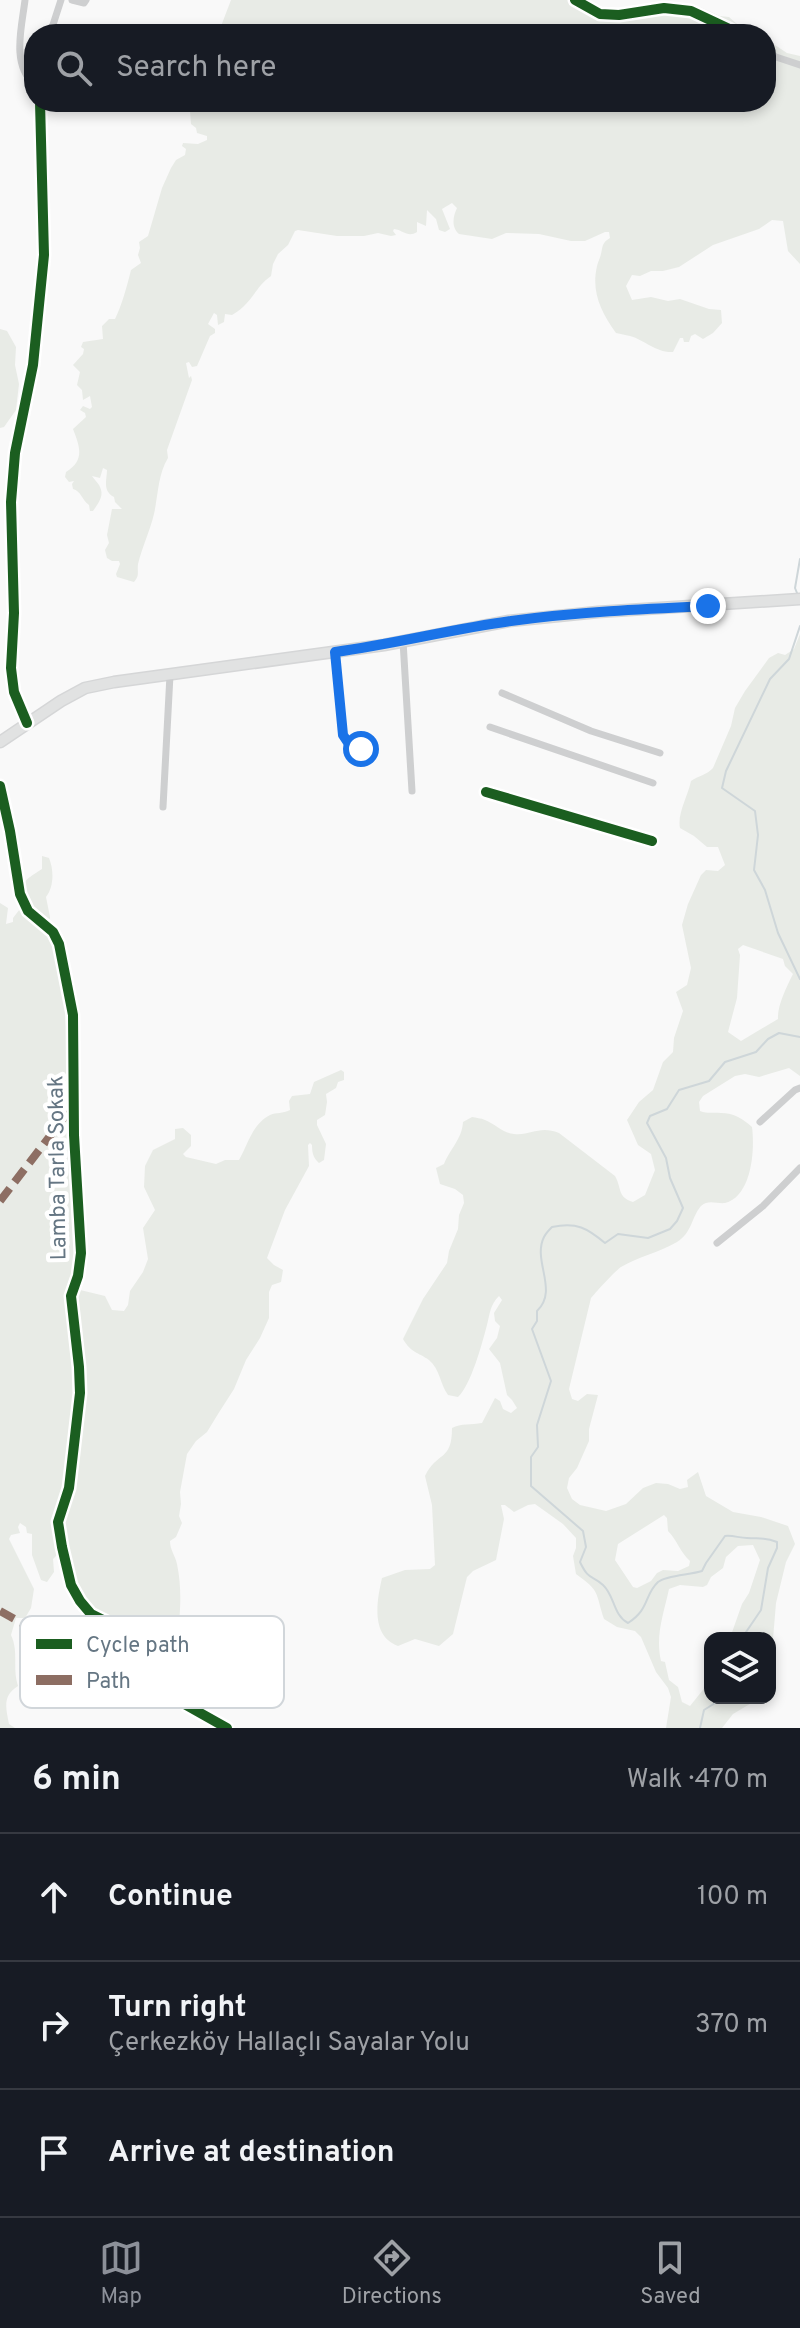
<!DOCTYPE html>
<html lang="en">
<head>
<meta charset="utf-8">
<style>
  :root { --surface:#171b24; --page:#242831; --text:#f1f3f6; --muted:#9ea1a6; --line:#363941; --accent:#8c9099 }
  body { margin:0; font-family:Overpass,sans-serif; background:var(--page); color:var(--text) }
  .controls { position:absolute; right:24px; bottom:24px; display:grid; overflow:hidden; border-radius:16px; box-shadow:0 4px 12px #0003 }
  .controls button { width:72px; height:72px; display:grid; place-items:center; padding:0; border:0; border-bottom:2px solid var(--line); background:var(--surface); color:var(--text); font:40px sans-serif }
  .stop { position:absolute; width:24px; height:24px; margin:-18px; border:6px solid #1a73e8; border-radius:50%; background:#fff }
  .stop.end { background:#1a73e8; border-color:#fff; box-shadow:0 2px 8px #0008 }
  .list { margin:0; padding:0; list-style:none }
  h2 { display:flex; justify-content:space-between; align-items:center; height:104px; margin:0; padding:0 32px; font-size:34px }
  h2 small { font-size:26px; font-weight:400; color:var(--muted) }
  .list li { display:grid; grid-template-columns:52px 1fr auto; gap:24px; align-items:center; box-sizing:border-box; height:128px; padding:0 32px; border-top:2px solid var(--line) }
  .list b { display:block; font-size:30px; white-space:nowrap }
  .list p { margin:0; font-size:26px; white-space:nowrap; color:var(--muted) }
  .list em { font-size:26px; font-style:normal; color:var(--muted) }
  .icon { flex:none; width:44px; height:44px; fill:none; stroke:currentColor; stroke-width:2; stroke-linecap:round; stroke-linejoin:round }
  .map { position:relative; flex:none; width:800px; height:1728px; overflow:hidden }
  .search { position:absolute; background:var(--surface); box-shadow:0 4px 12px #0003; left:24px; right:24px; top:24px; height:88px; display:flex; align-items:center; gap:20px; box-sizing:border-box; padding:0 28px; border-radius:32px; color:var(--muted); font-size:30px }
  .sheet { height:488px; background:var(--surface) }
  nav { display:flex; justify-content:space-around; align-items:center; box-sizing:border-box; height:112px; border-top:2px solid var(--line); background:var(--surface); font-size:22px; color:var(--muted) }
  nav a { display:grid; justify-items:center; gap:4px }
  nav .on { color:var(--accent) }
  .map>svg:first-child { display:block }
  .green { fill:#e8ebe6; fill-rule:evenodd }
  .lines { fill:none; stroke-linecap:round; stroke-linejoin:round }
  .stream { stroke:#ced6d9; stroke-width:2 }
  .secondary-casing { stroke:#d5d6d7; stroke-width:13 }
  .street { stroke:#cecfd0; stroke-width:7 }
  .secondary { stroke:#e1e2e2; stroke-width:10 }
  .quiet { stroke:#8d6e63; stroke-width:8; stroke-dasharray:16 8; stroke-linecap:butt }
  .cycleway-casing { stroke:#fff; stroke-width:15 }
  .cycleway { stroke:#1b5e20; stroke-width:10 }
  .route { stroke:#1a73e8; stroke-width:10 }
  .labels { text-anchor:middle; stroke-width:8; stroke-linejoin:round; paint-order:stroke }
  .street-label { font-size:22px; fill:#657683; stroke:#fff }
  .key { fill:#fff; stroke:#d1d6da; stroke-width:2 }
  .key-label { font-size:22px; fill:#657683 }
</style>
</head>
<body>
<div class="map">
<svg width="800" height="1728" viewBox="0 0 800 1728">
  <rect width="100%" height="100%" fill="#f9f9f9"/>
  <g class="green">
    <polygon points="231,0 573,0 598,13 615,9 627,11 641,7 664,4 700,7 720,16 729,17 737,24 759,34 218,34"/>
    <path d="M 766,39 L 787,53 L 800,56 L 800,264 L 788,251 L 783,221 L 772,220 L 759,229 L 713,245 L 679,267 L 663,271 L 651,271 L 640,276 L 632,275 L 626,286 L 632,300 L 651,297 L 668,301 L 680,299 L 709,309 L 721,310 L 722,323 L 713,333 L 703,339 L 695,334 L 691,336 L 689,342 L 684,342 L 683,338 L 680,338 L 673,352 C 656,353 645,340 630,336 C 625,335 621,334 616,333 C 601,312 591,292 597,266 C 598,262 600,258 601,254 C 603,245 602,243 610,238 L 609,232 L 605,232 L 585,241 L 571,241 L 539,234 L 506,233 L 492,239 L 459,234 C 451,227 453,216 457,208 L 452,203 L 442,209 L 450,229 L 445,232 L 439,230 L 436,219 L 427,210 L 426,226 L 417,222 L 417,232 C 408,238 403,230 394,229 L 393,231 L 396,235 L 391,236 L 378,233 L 364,236 L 337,236 L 298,230 L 295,231 L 288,245 L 278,254 L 273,264 L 271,276 C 254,288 253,303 232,315 L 225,314 L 224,322 L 218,325 L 217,315 L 214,313 L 208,324 L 215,329 L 215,333 L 210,336 L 197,366 L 192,367 L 189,362 L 186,363 L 189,378 L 191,376 L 192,380 L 167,450 L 168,458 C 158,474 158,496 154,514 C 150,531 142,547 138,564 C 137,573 140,575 134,582 L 117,577 L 116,574 L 120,564 L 119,561 L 112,561 L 107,558 L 105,550 L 109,543 L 107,535 L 112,509 L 122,509 L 115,502 L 114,497 C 102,491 107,479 107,470 L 103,468 L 100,478 L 92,476 C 94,479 97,482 99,485 C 105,495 99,502 93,511 L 90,511 L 89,505 C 82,500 81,491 73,489 L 72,484 L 74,481 L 69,482 L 65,477 L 66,472 C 85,460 80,447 73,429 L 86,417 L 85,413 L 80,410 L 83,406 L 90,409 L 92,407 L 90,396 L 83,400 L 82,390 L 77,385 L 80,372 L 73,365 L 83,354 L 84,349 L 81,347 L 83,342 L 103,339 L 102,326 L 109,319 L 115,319 C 122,305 127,286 131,270 L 141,263 L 138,255 L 140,248 L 139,242 L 148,236 L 162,188 L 171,168 L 176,160 L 185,155 L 186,149 L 182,146 L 183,143 L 198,144 L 207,140 L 207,136 L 197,133 L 196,128 L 191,124 L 190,111 L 193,102 L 766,102 Z"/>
    <polygon points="0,329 7,331 16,347 15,365 19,384 16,410 4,427 0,428"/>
    <path d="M 800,634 L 800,1076 L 789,1068 L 759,1077 L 745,1074 L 735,1076 L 703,1096 L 699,1102 L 700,1111 C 708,1114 713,1112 721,1113 C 734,1113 743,1119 752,1127 C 755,1149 752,1196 725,1203 C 717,1204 708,1199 701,1206 C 691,1218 692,1233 677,1242 C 660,1252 638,1257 621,1267 C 615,1271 596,1292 591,1298 L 569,1389 L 572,1399 L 578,1401 L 587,1394 L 598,1395 L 589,1429 L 589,1441 L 577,1468 L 569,1478 L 567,1488 L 572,1499 L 580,1505 L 606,1511 L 626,1504 L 643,1488 L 656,1483 L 668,1484 L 680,1489 L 688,1487 L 687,1480 L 698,1472 L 706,1496 L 733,1512 L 761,1517 L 788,1526 L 795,1544 L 786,1562 L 776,1603 L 772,1651 L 776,1663 L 770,1684 L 770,1638 L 730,1638 L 742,1604 L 749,1593 L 760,1560 L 753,1545 L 738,1546 L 726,1557 L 723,1568 L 711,1577 L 707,1585 L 703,1587 L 680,1585 L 669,1589 C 664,1613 655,1635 661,1661 L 665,1662 L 669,1680 L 678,1687 L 682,1702 L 690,1706 L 710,1681 L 710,1698 L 760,1698 L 733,1714 L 722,1728 L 666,1728 L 671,1697 L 668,1688 L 656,1672 L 641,1637 L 635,1631 L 617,1627 L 604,1619 C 595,1592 601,1592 576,1574 L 573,1556 L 576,1548 L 576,1538 L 563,1524 L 535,1504 L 528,1505 L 514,1512 L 505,1505 L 501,1505 L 504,1519 L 496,1560 L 473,1571 L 467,1577 L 453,1634 L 439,1646 L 415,1639 L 398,1646 C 370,1636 377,1600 382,1578 L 405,1570 L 430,1569 L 435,1565 L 432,1505 L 425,1476 C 437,1451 452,1462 452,1428 C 461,1423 471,1425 482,1423 L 495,1398 L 500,1401 L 503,1409 L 511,1413 L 517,1408 L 512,1400 L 507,1395 L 500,1363 L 489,1349 L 497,1338 L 500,1326 L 495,1321 L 494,1313 L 502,1300 L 499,1296 C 490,1305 490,1313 487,1325 C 482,1344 471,1385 458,1397 L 448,1395 C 440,1384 440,1369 429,1360 C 418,1352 411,1353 403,1339 L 423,1299 L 447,1263 L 449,1251 L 458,1229 L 459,1215 L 464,1203 L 463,1195 L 455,1189 L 440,1184 L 436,1168 L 444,1164 C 450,1149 462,1139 463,1122 L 472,1117 C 476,1118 481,1118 485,1120 C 495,1124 503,1133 514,1134 C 531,1136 539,1125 559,1133 L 615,1176 C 622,1188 617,1197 633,1202 L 645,1195 L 655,1170 L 651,1154 L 638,1145 L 627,1120 L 639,1102 L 653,1090 L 663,1062 L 673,1052 L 674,1038 L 683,1011 L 676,992 L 687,985 L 691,968 L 682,925 L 688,904 L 701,875 L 706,870 L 718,871 L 725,865 L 718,847 L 707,847 L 694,836 L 680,828 C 677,814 688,796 691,781 C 698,776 707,775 713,768 L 731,726 L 735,708 L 745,691 L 769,658 L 778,653 L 785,655 L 794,649 ZM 743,945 L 783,959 L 785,966 L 793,974 C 787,986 777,1006 778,1019 L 741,1041 L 728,1032 L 737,998 L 740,955 L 738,949 ZM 664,1515 L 667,1518 L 668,1531 C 677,1540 680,1552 690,1561 L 689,1566 L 678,1571 L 663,1570 L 657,1573 L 651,1581 L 637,1588 L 633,1587 L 615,1560 L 618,1544 Z"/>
    <path d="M 42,856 L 49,858 C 54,870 54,887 46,897 L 50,917 L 49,930 L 64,996 L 68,1057 L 67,1118 L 73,1204 L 72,1213 L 76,1248 L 72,1276 L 68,1282 L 72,1288 L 105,1296 L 112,1310 L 124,1311 L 128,1305 L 130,1291 L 143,1272 L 148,1259 L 143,1228 L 155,1210 L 144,1187 L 145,1166 L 153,1150 L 175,1139 L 175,1129 L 183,1128 L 191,1135 L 191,1146 L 183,1154 L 186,1157 L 216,1164 L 225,1160 L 239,1160 C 248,1145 252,1124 270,1115 C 277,1112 282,1114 290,1110 L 289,1101 L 292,1096 L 310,1094 L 314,1082 L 341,1070 L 344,1072 L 344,1080 L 338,1082 L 336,1088 L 326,1094 L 327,1102 L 325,1115 L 317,1120 L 317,1125 L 326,1144 L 324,1160 L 319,1163 C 313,1158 312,1152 312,1145 L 310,1143 L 308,1145 L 309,1166 L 285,1210 L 267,1258 L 274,1265 L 283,1270 L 281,1282 L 272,1285 L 269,1292 L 269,1318 L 260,1338 L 246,1360 L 234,1389 L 218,1414 L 207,1432 L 196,1441 L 187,1454 L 180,1492 L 181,1504 L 179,1516 L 182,1523 L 176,1537 L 170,1541 C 170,1550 175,1555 177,1564 C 181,1583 181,1603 179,1622 L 172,1630 L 152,1626 L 135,1636 L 92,1613 L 77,1595 L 61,1547 L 58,1548 L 57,1555 L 53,1559 L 54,1572 L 47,1582 L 41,1580 L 32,1555 L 32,1534 L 27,1533 L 26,1527 L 20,1523 L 18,1527 L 20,1533 L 11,1535 L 9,1539 L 34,1589 L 31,1608 L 25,1618 L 16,1618 L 11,1635 C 19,1652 12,1668 18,1686 C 2,1696 6,1708 9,1724 L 15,1728 L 0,1728 L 0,903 L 8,908 L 6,924 L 13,922 L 13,918 L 23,905 C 21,881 22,882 42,869 Z"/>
  </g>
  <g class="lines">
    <g class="stream">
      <polyline points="797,593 795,588 800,559"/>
      <polyline points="800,626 789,659 770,679 726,771 722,788 755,811 758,835 754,870 765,890 778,933 800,979"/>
      <path d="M 742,1638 L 761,1610 L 768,1568 L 777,1548 L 777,1542 C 765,1537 759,1539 747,1538 C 739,1538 733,1535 725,1536 L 706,1563 L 702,1571 C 690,1575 667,1575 658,1582 C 644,1595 650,1609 628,1623 C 613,1615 615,1596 603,1585 C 591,1574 589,1581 580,1562 L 586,1547 L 583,1531 L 531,1486 L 531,1457 L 538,1447 L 537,1425 L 551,1381 L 532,1329 L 537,1321 L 537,1311 C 559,1290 532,1261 544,1237 C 546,1233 549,1230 552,1227 C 577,1222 587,1228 605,1243 L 618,1234 L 648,1238 L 670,1229 L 677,1221 L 683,1208 L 670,1178 L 666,1158 L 647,1123 L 650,1116 L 667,1109 L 679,1090 L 709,1081 L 725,1062 L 756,1052 L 768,1039 L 779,1033 L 800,1037"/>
      <polyline points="700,1728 704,1710 723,1698"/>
    </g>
    <g class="secondary-casing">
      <polyline id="secondary" points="0,742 61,701 85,688 114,682 384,645 509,621 598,612 800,599"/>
    </g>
    <g class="street">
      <path d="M 25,0 C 22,26 11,64 34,84"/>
      <polyline points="72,0 84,3 86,0"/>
      <polyline points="575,0 600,14 619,15 664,8 691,11 740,34"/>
      <polyline points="52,27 79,34"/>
      <polyline points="50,34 61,0"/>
      <polyline points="766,50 776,57 800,65"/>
      <polyline points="403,641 412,791"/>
      <polyline points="335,652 343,735 347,741 361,749"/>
      <polyline points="502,693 591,731 660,753"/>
      <polyline points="27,723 14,692 11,668 14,613 11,502 15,453 33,365 44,255 40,102"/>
      <polyline points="490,727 653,783"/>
      <polyline points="0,786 10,831 20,894 28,911 53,932 59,944 73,1015 74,1135 81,1253 78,1276 71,1296 79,1367 80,1393 69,1488 58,1522 62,1547 71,1585 80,1601 91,1614 113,1625 137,1642 186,1705 227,1728"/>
      <polyline points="486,792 652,841"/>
      <polyline points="163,807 170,675"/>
      <polyline points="760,1122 795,1090 800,1088"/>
      <polyline points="717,1243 763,1206 800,1168"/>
    </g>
    <use href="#secondary" class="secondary"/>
    <g class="quiet">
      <polyline points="0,1201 73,1106"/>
      <polyline points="0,1611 27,1626"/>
    </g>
    <g class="cycleway-casing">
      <g id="cycleway">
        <polyline points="575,0 600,14 619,15 664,8 691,11 740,34"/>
        <polyline points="27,723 14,692 11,668 14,613 11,502 15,453 33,365 44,255 40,102"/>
        <polyline points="0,786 10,831 20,894 28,911 53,932 59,944 73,1015 74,1135 81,1253 78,1276 71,1296 79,1367 80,1393 69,1488 58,1522 62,1547 71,1585 80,1601 91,1614 113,1625 137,1642 186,1705 227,1728"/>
        <polyline points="486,792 652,841"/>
      </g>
    </g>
    <use href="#cycleway" class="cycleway"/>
  </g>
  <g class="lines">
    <path class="route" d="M 361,749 L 347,741 L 343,735 L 335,652 C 394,644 452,629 511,621 C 577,612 642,609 708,606"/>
  </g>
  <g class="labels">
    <g class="street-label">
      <text transform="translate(56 1168) rotate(-91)" y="8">Lamba Tarla Sokak</text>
    </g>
  </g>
  <rect x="20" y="1616" width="264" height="92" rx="12" class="key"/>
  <rect x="36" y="1639" width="36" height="10" fill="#1b5e20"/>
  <rect x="36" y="1675" width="36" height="10" fill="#8d6e63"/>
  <g class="key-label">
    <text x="86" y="1652">Cycle path</text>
    <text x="86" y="1688">Path</text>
  </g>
</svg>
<div class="controls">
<button><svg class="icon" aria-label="layers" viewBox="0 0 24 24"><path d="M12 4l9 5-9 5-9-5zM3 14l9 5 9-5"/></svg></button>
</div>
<div class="stop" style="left:361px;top:749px"></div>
<div class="stop end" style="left:708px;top:606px"></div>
<div class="search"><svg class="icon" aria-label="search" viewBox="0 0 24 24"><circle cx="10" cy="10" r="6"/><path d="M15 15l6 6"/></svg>Search here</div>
</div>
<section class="sheet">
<h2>6 min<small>Walk · 470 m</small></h2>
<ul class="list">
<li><svg class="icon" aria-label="ahead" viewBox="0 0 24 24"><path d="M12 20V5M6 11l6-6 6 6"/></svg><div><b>Continue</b></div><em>100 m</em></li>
<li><svg class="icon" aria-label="right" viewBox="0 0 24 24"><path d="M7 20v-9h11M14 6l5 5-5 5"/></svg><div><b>Turn right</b><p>Çerkezköy Hallaçlı Sayalar Yolu</p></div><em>370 m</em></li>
<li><svg class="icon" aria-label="arrive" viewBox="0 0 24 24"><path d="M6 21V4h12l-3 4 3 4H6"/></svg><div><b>Arrive at destination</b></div></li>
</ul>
</section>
<nav>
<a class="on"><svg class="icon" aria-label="map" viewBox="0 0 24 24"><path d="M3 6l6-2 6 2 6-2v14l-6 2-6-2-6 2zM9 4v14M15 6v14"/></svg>Map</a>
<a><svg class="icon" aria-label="directions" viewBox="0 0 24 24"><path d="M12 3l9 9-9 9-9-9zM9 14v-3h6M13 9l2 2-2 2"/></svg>Directions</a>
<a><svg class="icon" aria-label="saved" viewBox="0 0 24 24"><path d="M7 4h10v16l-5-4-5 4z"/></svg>Saved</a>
</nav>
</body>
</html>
